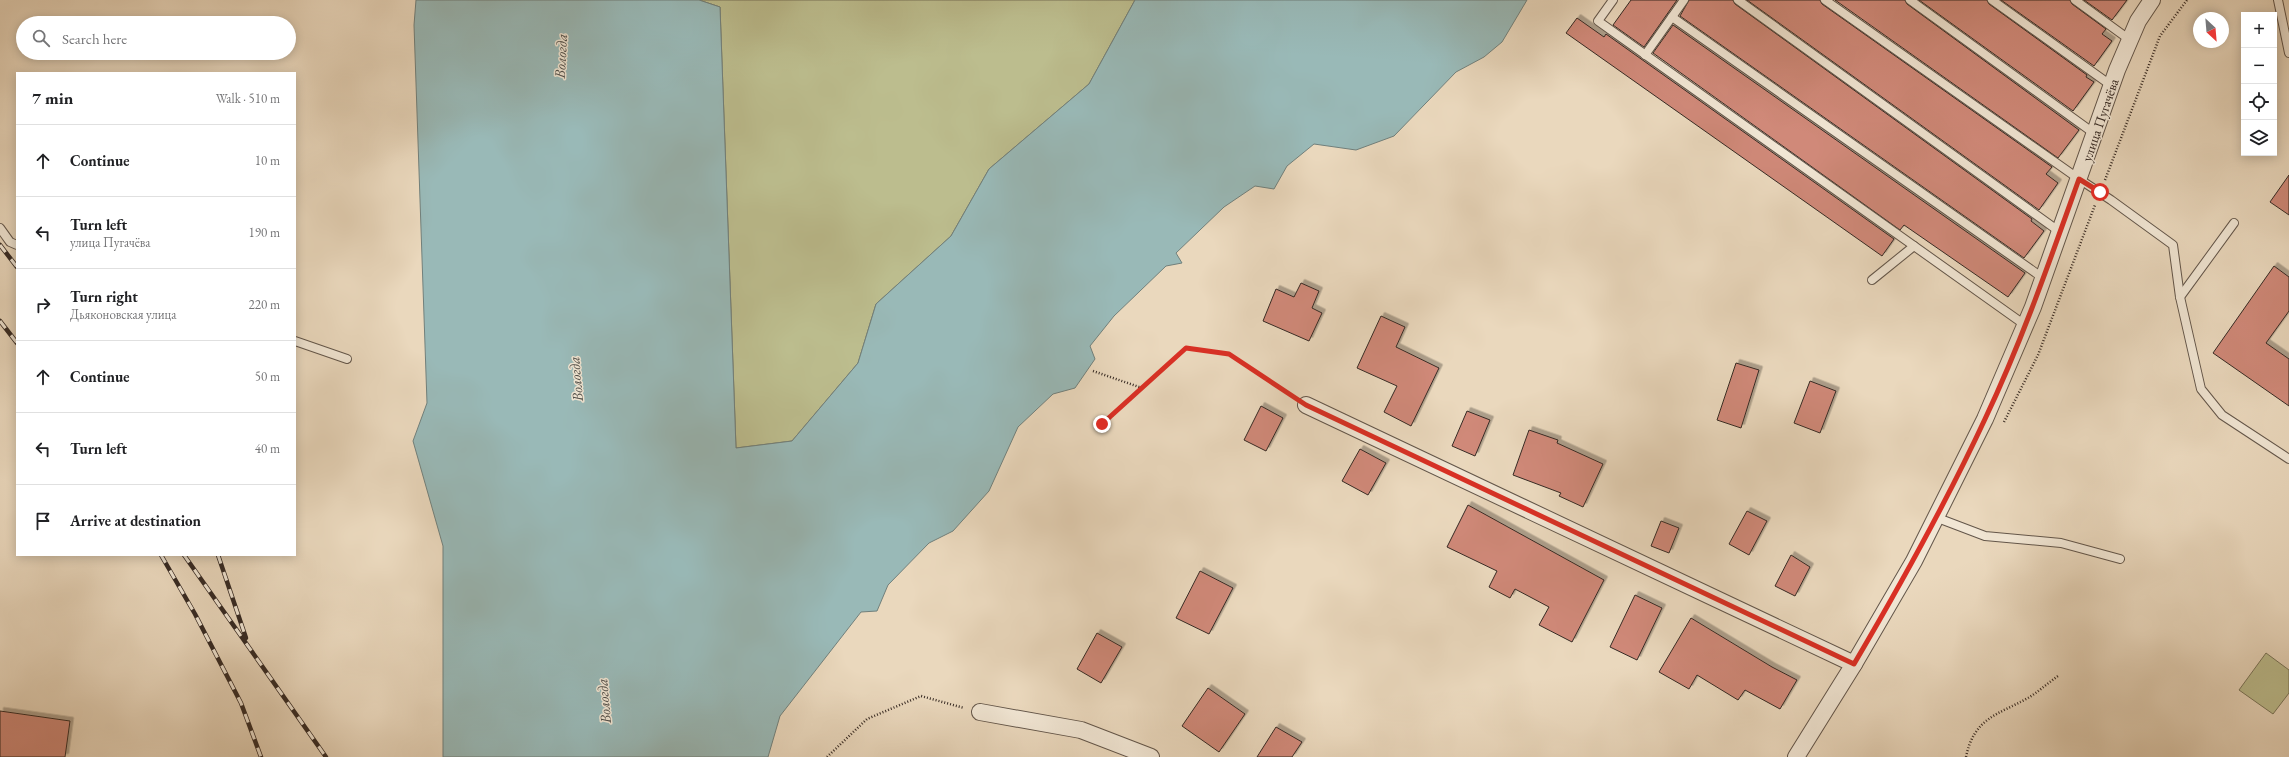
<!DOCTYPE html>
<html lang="en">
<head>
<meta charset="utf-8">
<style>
  :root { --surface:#fff; --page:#f2f2f2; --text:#202124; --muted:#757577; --line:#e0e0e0 }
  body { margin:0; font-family:"EB Garamond",serif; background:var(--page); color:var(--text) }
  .controls { position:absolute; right:12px; top:12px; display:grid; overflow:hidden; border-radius:0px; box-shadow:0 2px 10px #0003 }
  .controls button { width:36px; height:36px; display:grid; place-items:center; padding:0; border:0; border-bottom:1px solid var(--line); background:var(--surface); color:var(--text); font:20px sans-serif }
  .compass { position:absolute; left:2193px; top:12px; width:36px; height:36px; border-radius:50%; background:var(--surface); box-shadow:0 2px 10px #0003; rotate:154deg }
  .stop { position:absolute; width:12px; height:12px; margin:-9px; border:3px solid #d93025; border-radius:50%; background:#fff }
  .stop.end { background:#d93025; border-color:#fff; box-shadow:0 1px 4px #0008 }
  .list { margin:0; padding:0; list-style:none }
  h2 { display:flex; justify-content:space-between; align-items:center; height:52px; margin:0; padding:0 16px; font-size:17px }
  h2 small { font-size:13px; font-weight:400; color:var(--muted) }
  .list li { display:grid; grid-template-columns:26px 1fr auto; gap:12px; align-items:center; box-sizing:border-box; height:72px; padding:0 16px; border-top:1px solid var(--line) }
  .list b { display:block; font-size:15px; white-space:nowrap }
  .list p { margin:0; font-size:13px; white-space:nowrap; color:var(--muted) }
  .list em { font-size:13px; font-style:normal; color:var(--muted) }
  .icon { flex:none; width:22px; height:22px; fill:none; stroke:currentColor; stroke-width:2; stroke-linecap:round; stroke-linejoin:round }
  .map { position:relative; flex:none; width:2289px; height:757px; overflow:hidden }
  .search { position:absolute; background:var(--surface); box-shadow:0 2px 10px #0003; left:16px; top:16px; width:280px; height:44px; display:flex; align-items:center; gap:10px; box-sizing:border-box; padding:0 14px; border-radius:22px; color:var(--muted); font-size:15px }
  .panel { position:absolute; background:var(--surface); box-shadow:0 2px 10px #0003; left:16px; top:72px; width:280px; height:484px; border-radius:0px }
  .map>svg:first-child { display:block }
  .green { fill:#bcbd8e; stroke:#797459 }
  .water { fill:#99b9b7; stroke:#71807c }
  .building { fill:#d08979; stroke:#362a24; filter:url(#shadow) }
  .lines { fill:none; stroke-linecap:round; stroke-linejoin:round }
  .lane-casing { stroke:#63564a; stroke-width:10 }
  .street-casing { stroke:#63564a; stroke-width:18 }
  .path { stroke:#362a24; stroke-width:2.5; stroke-dasharray:1 2; stroke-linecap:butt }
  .lane { stroke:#f1e6d4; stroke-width:8 }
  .street { stroke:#f1e6d4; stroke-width:16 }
  .rail-casing { stroke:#362a24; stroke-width:4.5 }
  .rail { stroke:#f1e6d4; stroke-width:3; stroke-dasharray:9; stroke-linecap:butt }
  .route { stroke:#d93025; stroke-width:5 }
  .labels { text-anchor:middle; stroke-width:3; stroke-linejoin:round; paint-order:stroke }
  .street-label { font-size:14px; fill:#362a24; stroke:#f1e6d4 }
  .water-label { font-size:15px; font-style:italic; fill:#4f4e49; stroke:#f1e6d4 }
</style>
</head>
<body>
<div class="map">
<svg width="2289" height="757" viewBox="0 0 2289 757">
  <defs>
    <filter id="shadow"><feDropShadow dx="3.5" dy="-3.5" stdDeviation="0" flood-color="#0004"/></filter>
  </defs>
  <rect width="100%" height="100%" fill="#ead8bd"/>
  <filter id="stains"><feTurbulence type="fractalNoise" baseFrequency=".005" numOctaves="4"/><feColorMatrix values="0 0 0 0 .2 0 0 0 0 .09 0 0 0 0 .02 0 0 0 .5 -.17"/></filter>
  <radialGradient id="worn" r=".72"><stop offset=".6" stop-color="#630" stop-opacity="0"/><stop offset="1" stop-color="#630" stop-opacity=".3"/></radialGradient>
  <g class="green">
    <polygon points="699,0 1135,0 1089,84 989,169 951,236 876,304 858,363 792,441 736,448 720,7"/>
    <polygon points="2266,653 2289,670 2289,693 2273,714 2239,690"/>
  </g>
  <polygon class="water" points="416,0 699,0 720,7 736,448 792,441 858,363 876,304 951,236 989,169 1089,84 1135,0 1527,0 1502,42 1484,57 1456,72 1394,136 1356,150 1314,144 1287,166 1274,189 1255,186 1224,207 1176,253 1182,263 1166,266 1114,316 1090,346 1095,359 1075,388 1053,394 1018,427 989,491 953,531 929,543 888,585 877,611 861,612 780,716 768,757 443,757 443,546 413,441 427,403 414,25"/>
  <g class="building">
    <polygon points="1631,0 1677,0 1644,47 1613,25"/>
    <polygon points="1689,0 1733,0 1735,4 2032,219 2031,221 2044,231 2024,258 1680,16"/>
    <polygon points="1747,0 1820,0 1822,4 2052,167 2046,174 2058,183 2039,210"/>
    <polygon points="1835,0 1905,0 1907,4 2079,130 2058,158"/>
    <polygon points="1919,0 1987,0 1989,4 2087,75 2086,77 2094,82 2073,111"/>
    <polygon points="2001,0 2070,0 2072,4 2106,29 2102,34 2112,41 2094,66"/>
    <polygon points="2084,0 2127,0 2112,20"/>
    <polygon points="1577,18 1604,37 1606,34 1894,239 1882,256 1566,33"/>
    <polygon points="1673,25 2025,273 2008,297 1904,225 1900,230 1653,53"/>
    <polygon points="2289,175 2289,215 2270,202"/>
    <polygon points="2274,266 2289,277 2289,311 2266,343 2289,359 2289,406 2213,353"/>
    <polygon points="1301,283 1319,291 1312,308 1322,313 1309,341 1263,321 1276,289 1294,297"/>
    <polygon points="1381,316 1405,327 1396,347 1439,368 1411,426 1384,412 1397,386 1357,368"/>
    <polygon points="1736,363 1759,370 1741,428 1717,420"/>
    <polygon points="1810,381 1836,391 1820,433 1794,423"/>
    <polygon points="1261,406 1283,418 1266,451 1244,440"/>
    <polygon points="1467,411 1490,420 1475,456 1452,446"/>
    <polygon points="1529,430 1558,440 1557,443 1603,464 1583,507 1559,496 1561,493 1513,475"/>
    <polygon points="1360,449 1386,463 1368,495 1342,481"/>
    <polygon points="1468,505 1604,580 1572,642 1539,625 1549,607 1515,589 1510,598 1489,587 1497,571 1447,547"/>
    <polygon points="1747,511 1767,521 1749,555 1729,544"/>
    <polygon points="1661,521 1679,528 1669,553 1651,546"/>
    <polygon points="1791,555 1810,567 1795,596 1775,586"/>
    <polygon points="1200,571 1233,588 1209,634 1176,618"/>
    <polygon points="1635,595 1662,608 1637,660 1610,647"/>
    <polygon points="1691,618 1772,667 1797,680 1780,709 1745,690 1738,700 1697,675 1689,689 1659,672"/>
    <polygon points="1097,633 1122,647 1101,683 1077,669"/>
    <polygon points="1208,688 1245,714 1219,752 1182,726"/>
    <polygon points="0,711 70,721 65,757 0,757"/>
    <polygon points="1276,727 1302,742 1292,757 1257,757"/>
  </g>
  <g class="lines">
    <g class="lane-casing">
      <g id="lane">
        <polyline points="1613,0 1598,21 2025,325"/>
        <polyline points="1738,0 2060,232"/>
        <polyline points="1825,0 2079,179 2111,200 2173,245 2180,297 2201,389 2222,415 2289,459"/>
        <polyline points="1910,0 2095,134"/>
        <polyline points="1992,0 2112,86"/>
        <polyline points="2075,0 2130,40"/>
        <polyline points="2278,0 2289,53"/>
        <polyline points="1672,17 2043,278"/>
        <polyline points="1645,55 1684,0"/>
        <polyline points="0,228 10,242 17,245"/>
        <polyline points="1872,280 1914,246"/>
        <polyline points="2180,297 2234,223"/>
        <polyline points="295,341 347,359"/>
        <polyline points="1935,517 1985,536 2061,543 2120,559"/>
      </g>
    </g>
    <g class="street-casing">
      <g id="street">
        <polyline points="1306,405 1854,664"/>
        <polyline points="980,712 1081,730 1151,757"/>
        <polyline points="1796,757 1854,664 1914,561 1985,419 2033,307 2117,70 2138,21 2152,0"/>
      </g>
    </g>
    <g class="path">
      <polyline points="2105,180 2160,36 2187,0"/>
      <polyline points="1093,371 1142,388"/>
      <polyline points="2004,422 2038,355 2095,205"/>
      <polyline points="1103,424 1186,348 1229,354 1292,396"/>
      <polyline points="827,757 867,719 921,696 964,708"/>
      <path d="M 1966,757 C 1974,718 1997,715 2028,698 C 2038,692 2048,683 2058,676"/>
    </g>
    <use href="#lane" class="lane"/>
    <use href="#street" class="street"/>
    <g class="rail-casing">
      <g id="rail">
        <polyline points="0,245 17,267"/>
        <polyline points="0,321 17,343"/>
        <polyline points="161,555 195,614 241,703 261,757"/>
        <polyline points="184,555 326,757"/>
        <polyline points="218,555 246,638"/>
      </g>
    </g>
    <use href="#rail" class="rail"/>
  </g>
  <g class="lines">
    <path class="route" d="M 1102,424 L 1186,348 L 1229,354 L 1306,405 L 1854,664 C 1901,584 1946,503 1985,419 C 2022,341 2050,260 2079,179 L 2100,192"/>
  </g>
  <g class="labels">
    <g class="street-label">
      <text transform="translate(2100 120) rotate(-71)" y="5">улица Пугачёва</text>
    </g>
    <g class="water-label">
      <text transform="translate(561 56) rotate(-87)" y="5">Вологда</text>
      <text transform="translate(576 379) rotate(-95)" y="5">Вологда</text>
      <text transform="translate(604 701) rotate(-95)" y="5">Вологда</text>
    </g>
  </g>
  <rect width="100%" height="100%" filter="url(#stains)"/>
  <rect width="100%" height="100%" fill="url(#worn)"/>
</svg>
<div class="controls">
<button>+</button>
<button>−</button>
<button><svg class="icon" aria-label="locate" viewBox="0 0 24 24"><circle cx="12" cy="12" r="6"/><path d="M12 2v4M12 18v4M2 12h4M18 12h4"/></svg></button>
<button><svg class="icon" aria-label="layers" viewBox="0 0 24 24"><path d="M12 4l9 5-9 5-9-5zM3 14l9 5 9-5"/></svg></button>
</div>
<svg class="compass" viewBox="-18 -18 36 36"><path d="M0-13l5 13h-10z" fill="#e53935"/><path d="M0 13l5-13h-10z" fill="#757577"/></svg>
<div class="stop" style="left:2100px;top:192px"></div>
<div class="stop end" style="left:1102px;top:424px"></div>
<div class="search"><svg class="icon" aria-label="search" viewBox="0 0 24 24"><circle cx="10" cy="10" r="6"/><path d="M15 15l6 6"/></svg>Search here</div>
<section class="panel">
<h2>7 min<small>Walk · 510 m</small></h2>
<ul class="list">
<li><svg class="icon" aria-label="ahead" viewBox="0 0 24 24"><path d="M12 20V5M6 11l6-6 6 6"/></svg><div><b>Continue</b></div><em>10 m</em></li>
<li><svg class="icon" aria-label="left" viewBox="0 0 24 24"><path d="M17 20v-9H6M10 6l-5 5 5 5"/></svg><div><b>Turn left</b><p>улица Пугачёва</p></div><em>190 m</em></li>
<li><svg class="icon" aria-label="right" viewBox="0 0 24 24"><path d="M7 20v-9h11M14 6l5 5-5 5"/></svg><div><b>Turn right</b><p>Дьяконовская улица</p></div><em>220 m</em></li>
<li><svg class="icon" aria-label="ahead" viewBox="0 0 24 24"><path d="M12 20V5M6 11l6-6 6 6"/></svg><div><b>Continue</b></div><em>50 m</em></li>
<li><svg class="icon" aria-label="left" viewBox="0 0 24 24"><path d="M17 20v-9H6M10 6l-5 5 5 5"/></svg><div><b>Turn left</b></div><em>40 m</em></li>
<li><svg class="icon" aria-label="arrive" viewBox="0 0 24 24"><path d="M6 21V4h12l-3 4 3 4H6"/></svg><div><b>Arrive at destination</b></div></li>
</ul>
</section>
</div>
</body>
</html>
